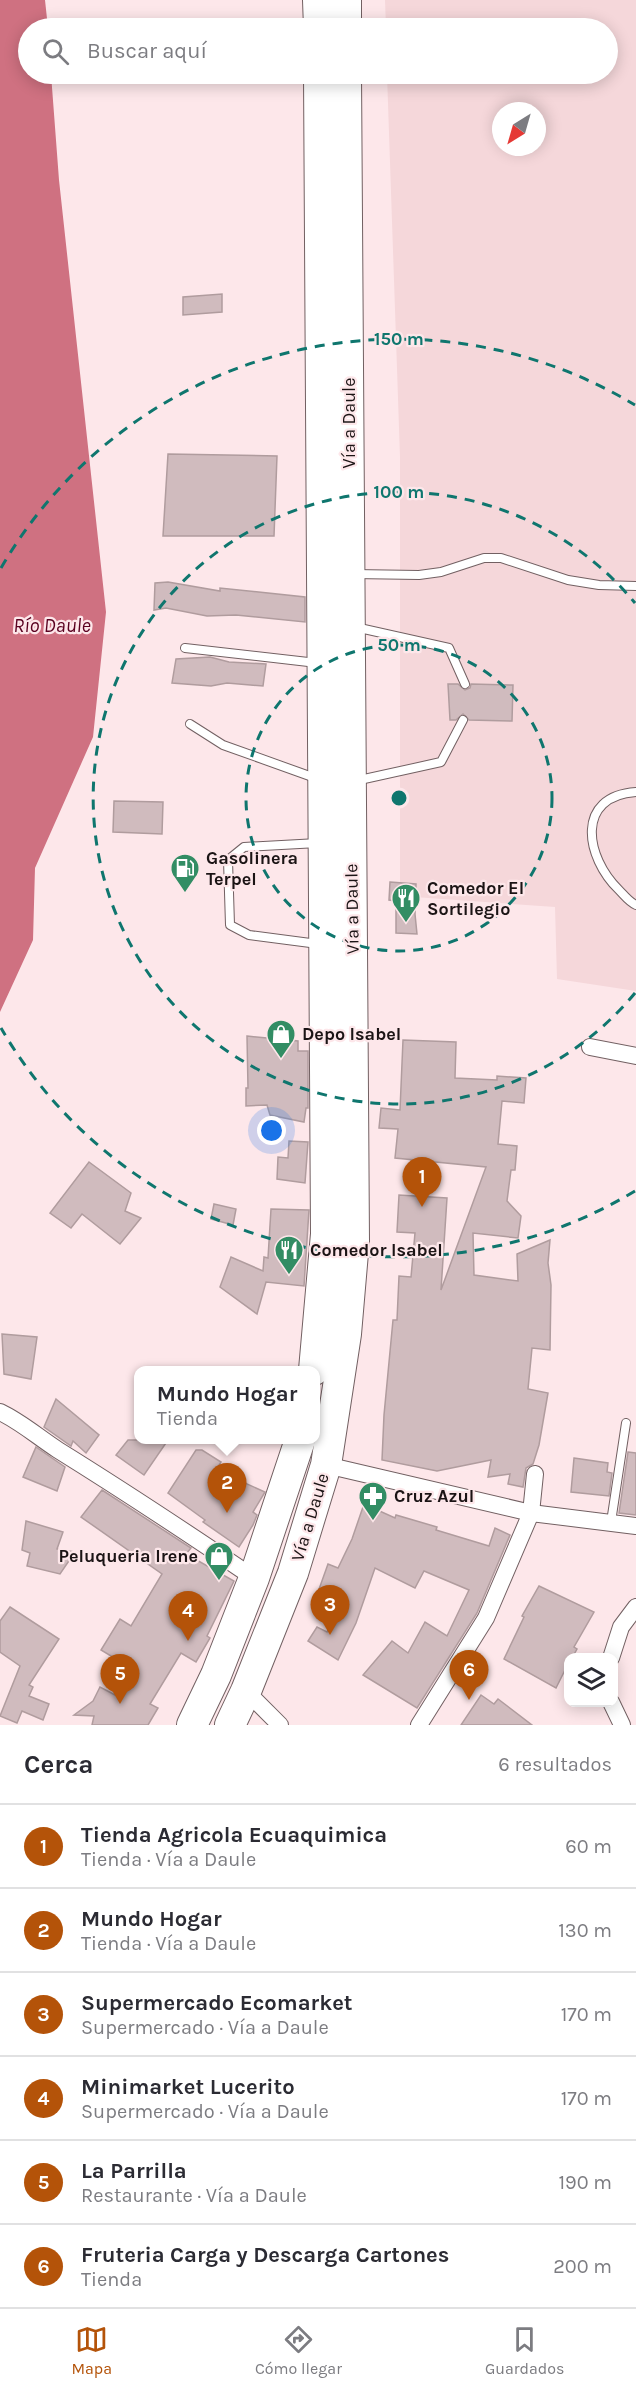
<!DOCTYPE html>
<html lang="es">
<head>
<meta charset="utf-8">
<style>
  :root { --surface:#fff; --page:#f2f2f3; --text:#2b2b33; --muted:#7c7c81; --line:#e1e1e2; --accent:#b45309 }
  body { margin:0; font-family:Karla,sans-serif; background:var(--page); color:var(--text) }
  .controls { position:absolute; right:18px; bottom:18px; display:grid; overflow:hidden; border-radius:12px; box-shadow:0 3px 15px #0003 }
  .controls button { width:54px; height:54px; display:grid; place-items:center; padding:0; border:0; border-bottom:2px solid var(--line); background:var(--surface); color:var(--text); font:30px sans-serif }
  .compass { position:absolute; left:492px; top:102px; width:54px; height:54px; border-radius:50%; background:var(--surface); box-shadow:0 3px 15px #0003; rotate:217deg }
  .you { position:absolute; left:272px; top:1131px; width:21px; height:21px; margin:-15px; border:4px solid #fff; border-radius:50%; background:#1a73e8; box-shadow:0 0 0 9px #1a73e833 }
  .badge { display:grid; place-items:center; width:39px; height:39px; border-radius:50%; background:var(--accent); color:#fff; font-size:20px; font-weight:700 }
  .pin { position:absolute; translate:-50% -50px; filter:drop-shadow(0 2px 3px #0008) }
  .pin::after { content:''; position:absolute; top:32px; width:21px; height:18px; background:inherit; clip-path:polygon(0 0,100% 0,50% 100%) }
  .popup { position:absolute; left:134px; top:1366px; width:186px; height:78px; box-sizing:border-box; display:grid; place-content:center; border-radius:12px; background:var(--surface); filter:drop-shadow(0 2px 4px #0005); font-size:20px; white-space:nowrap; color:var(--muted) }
  .popup b { font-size:22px; color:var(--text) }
  .popup::after { content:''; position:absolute; left:50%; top:100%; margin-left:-12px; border:12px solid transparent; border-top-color:var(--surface) }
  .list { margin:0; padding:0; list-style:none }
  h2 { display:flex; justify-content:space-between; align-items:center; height:78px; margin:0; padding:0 24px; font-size:26px }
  h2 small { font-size:20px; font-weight:400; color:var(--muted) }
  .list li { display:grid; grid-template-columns:39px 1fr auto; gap:18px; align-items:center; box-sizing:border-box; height:84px; padding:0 24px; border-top:2px solid var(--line) }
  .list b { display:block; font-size:22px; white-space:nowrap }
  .list p { margin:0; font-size:20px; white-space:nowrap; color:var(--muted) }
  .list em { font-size:20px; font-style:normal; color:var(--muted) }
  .icon { flex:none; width:33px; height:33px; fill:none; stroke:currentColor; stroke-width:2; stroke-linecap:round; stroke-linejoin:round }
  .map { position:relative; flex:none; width:636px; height:1725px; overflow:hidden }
  .search { position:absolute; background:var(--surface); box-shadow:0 3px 15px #0003; left:18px; right:18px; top:18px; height:66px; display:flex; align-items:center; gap:15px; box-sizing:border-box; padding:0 21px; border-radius:33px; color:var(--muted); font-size:22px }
  .sheet { height:582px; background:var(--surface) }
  nav { display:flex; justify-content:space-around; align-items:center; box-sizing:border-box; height:84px; border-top:2px solid var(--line); background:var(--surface); font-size:16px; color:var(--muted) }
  nav a { display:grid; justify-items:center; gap:3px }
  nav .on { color:var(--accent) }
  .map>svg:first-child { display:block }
  .built { fill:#f5d7da; fill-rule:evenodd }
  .water { fill:#cf7181 }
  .building { fill:#d0bbbe; stroke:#b09c9e; stroke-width:1.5 }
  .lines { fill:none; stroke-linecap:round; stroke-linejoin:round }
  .lane-casing { stroke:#726062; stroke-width:10 }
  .street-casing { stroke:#726062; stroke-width:18 }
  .highway-casing { stroke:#726062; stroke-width:32 }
  .lane { stroke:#fff; stroke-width:8 }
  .street { stroke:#fff; stroke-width:16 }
  .highway { stroke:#fff; stroke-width:30 }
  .ring { fill:none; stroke:#0f766e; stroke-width:3; stroke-dasharray:10 8 }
  .labels { text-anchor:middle; stroke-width:4.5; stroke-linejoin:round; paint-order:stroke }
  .street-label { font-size:18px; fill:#1b1415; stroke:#fde7ea }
  .poi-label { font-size:18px; font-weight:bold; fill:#1b1415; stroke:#fde7ea; text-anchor:start }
  .water-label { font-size:20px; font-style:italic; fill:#5a0120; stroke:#fde7ea }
  .centre { fill:#0f766e; stroke:#fde7ea; stroke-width:3 }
  .ring-label { font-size:18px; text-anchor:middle; font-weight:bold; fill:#0f766e; stroke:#fde7ea; stroke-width:4.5; stroke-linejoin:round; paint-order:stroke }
</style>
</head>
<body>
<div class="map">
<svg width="636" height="1725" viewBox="0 0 636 1725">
  <rect width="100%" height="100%" fill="#fde7ea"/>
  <path class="built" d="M 385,0 L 636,0 L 636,991 L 557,979 L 555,907 L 400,896 L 400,457 L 387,74 L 608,74 L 608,28 L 386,28 ZM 501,111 L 537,111 L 537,147 L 501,147 Z"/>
  <polygon class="water" points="0,0 45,0 48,28 28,28 28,74 51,74 59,180 106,612 93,737 35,868 33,940 0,1012"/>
  <g class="building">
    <polygon points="222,294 222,312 183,315 183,297"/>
    <polygon points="168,454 277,456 274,536 163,536"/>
    <polygon points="168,582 220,591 220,588 305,597 305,622 236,615 207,616 166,608 154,610 155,583"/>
    <polygon points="210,657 229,662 266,664 263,686 227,683 211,686 172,683 176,659"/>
    <polygon points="448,684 458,684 465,690 470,688 471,684 513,685 512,721 469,720 463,714 456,720 450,720"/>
    <polygon points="114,801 163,802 162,834 113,832"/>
    <polygon points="390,882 416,884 415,914 417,934 396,933 396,901 389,900"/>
    <polygon points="247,1036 298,1041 298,1051 308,1051 308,1108 306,1108 304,1122 270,1115 267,1105 246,1106 246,1088 248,1088"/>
    <polygon points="403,1040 456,1042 455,1078 497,1080 497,1076 526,1078 524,1103 502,1101 498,1144 517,1146 515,1170 511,1170 507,1201 521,1216 518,1238 473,1233 474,1275 518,1281 517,1254 550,1240 548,1263 551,1285 550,1350 532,1348 528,1389 548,1393 539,1445 533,1464 526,1468 523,1487 508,1484 510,1474 488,1477 491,1460 437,1471 382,1460 384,1415 393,1320 397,1320 399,1276 411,1277 415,1233 397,1232 399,1195 447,1198 441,1290 486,1167 395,1158 398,1129 379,1128 381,1108 400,1110"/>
    <polygon points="289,1141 308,1142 305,1183 277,1179 278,1157 288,1158"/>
    <polygon points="89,1162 131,1193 125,1211 141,1218 120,1244 82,1214 71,1228 50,1213"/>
    <polygon points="214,1204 236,1209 233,1225 211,1219"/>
    <polygon points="271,1209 309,1210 304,1286 266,1282 257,1314 220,1287 231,1257 263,1271 264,1257 268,1258"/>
    <polygon points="2,1334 37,1337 31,1379 4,1374"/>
    <polygon points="56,1399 99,1435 86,1453 73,1441 71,1446 44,1427"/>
    <polygon points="128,1440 168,1440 144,1475 116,1455"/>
    <polygon points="36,1447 65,1467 57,1491 23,1477"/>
    <polygon points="196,1450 202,1450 221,1462 216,1470 265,1492 253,1512 257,1515 253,1525 239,1547 203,1522 205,1520 168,1493"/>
    <polygon points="628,1452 636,1453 636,1515 619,1513"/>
    <polygon points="574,1458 608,1463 607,1472 612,1473 609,1496 571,1492"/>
    <polygon points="102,1490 191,1548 186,1554 234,1581 207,1636 210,1638 196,1662 181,1653 150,1704 158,1708 148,1725 92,1725 94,1716 74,1715 93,1701 100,1687 115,1695 136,1671 101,1650 120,1619 131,1626 162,1574 81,1517"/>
    <polygon points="364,1504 395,1518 396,1515 437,1527 436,1530 489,1546 495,1528 510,1535 477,1613 417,1708 363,1675 392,1641 408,1653 425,1622 447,1636 469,1590 424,1571 415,1588 375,1568 356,1623 338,1660 308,1641 317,1627 327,1632 337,1616 324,1607 329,1596 318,1592 328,1564 338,1568 352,1539"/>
    <polygon points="26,1521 63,1532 57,1549 75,1552 60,1574 27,1566 30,1553 22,1550"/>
    <polygon points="539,1586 594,1612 574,1647 577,1649 572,1658 568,1658 568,1664 556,1688 504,1659 524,1617 522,1616"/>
    <polygon points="10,1607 59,1639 29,1685 33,1687 29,1696 49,1704 43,1720 22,1711 17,1723 0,1716 20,1666 0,1652 0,1621"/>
    <polygon points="481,1695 494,1704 498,1699 532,1725 461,1725"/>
  </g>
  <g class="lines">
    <g class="lane-casing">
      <g id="lane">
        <polyline points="353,574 419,575 441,572 484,558 501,558 568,580 599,585 636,586"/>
        <polyline points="355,627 449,648 465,684"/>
        <polyline points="185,648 317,663"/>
        <polyline points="190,724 223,745 318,779"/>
        <polyline points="355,781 441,762 463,720"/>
        <path d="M 636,792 C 575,796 585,857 619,890 C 624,895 629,902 636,905"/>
        <polyline points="318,843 244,847 228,860 230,925 249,935 318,944"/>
        <polyline points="611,1522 626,1423"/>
      </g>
    </g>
    <g class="street-casing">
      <g id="street">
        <polyline points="590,1047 636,1056"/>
        <path d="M 0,1412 C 21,1422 38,1437 58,1450 C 124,1491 189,1534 254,1578"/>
        <polyline points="326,1465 531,1513 636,1526"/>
        <polyline points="611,1658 621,1627 636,1607"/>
        <polyline points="246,1691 280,1725"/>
        <polyline points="611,1702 622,1725"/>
        <polyline points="419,1725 486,1618 531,1513 535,1474"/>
      </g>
    </g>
    <g class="highway-casing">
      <g id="highway">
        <polyline points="318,0 319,28"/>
        <polyline points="346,0 346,28"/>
        <polyline points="314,1370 326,1234 319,74"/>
        <polyline points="192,1725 216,1675 254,1578 300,1440"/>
        <polyline points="230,1725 246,1691 293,1573 326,1465 346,1334 354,1241 346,74"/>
      </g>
    </g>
    <use href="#lane" class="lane"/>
    <use href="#street" class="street"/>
    <use href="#highway" class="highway"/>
  </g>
  <g class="ring">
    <circle cx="399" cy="798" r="153"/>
    <path d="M635 993A306 306 0 1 1 635 603"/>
    <path d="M635 1191A459 459 0 0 1 1 1028M1 568A459 459 0 0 1 635 405"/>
  </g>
  <defs>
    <g id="fuel-pin" transform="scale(1.5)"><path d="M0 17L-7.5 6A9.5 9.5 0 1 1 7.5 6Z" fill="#328d64" stroke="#fde7ea"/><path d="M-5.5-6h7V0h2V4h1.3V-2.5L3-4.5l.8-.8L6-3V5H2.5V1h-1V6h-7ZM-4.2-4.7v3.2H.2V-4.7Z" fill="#fff"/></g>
    <g id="restaurant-pin" transform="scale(1.5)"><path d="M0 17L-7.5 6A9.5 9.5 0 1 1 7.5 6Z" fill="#328d64" stroke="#fde7ea"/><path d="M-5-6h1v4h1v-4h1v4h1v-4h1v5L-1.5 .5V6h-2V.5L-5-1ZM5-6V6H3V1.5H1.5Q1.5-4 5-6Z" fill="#fff"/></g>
    <g id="shop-pin" transform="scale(1.5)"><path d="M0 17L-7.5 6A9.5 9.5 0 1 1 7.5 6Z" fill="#328d64" stroke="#fde7ea"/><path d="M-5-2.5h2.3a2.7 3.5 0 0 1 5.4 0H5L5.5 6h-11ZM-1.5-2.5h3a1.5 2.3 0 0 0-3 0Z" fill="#fff"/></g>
    <g id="pharmacy-pin" transform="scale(1.5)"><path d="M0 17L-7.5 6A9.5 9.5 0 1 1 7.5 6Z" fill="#328d64" stroke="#fde7ea"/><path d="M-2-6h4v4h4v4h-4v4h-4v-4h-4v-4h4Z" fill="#fff"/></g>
  </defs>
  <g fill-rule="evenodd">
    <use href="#fuel-pin" x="185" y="868"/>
    <use href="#restaurant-pin" x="406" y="898"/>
    <use href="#shop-pin" x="281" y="1034"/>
    <use href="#restaurant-pin" x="289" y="1250"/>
    <use href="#pharmacy-pin" x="373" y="1496"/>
    <use href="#shop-pin" x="219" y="1556"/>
  </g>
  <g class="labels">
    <g class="street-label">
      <text transform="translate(349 423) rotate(-90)" y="6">Vía a Daule</text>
      <text transform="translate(352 909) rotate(-91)" y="6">Vía a Daule</text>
      <text transform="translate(310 1517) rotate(-73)" y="6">Vía a Daule</text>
    </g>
    <g class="poi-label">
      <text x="206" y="864">Gasolinera<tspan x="206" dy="21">Terpel</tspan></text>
      <text x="427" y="894">Comedor El<tspan x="427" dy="21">Sortilegio</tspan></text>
      <text x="302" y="1040">Depo Isabel</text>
      <text x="310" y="1256">Comedor Isabel</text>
      <text x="394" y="1502">Cruz Azul</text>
      <text x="198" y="1562" text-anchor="end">Peluqueria Irene</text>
    </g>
    <g class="water-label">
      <text x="52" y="632">Río Daule</text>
    </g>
  </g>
  <circle cx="399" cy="798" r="9" class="centre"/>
  <g class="ring-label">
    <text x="399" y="345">150 m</text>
    <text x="399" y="498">100 m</text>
    <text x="399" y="651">50 m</text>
  </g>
</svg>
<div class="controls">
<button><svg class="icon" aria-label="layers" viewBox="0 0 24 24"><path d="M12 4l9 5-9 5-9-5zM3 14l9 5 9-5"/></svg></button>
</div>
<svg class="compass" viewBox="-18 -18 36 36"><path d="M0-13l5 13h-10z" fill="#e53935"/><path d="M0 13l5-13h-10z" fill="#7c7c81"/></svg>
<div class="you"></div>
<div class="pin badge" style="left:422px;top:1207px">1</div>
<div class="pin badge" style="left:227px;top:1513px">2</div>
<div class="popup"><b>Mundo Hogar</b>Tienda</div>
<div class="pin badge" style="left:330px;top:1635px">3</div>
<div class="pin badge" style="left:188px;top:1641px">4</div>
<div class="pin badge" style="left:120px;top:1704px">5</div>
<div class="pin badge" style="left:469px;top:1700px">6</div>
<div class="search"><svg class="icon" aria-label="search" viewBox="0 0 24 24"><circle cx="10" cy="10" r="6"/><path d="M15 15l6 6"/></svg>Buscar aquí</div>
</div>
<section class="sheet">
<h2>Cerca<small>6 resultados</small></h2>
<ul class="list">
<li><span class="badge">1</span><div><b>Tienda Agricola Ecuaquimica</b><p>Tienda · Vía a Daule</p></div><em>60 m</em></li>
<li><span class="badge">2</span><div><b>Mundo Hogar</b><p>Tienda · Vía a Daule</p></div><em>130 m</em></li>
<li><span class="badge">3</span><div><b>Supermercado Ecomarket</b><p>Supermercado · Vía a Daule</p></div><em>170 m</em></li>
<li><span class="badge">4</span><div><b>Minimarket Lucerito</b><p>Supermercado · Vía a Daule</p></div><em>170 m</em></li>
<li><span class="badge">5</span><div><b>La Parrilla</b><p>Restaurante · Vía a Daule</p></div><em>190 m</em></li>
<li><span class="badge">6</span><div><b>Fruteria Carga y Descarga Cartones</b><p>Tienda</p></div><em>200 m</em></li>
</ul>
</section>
<nav>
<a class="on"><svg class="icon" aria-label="map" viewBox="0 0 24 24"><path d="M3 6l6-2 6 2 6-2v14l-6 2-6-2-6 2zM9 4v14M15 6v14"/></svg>Mapa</a>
<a><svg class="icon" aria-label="directions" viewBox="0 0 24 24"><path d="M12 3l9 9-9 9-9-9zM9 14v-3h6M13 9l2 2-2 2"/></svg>Cómo llegar</a>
<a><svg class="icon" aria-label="saved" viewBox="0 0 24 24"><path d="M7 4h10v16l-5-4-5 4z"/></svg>Guardados</a>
</nav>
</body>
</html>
